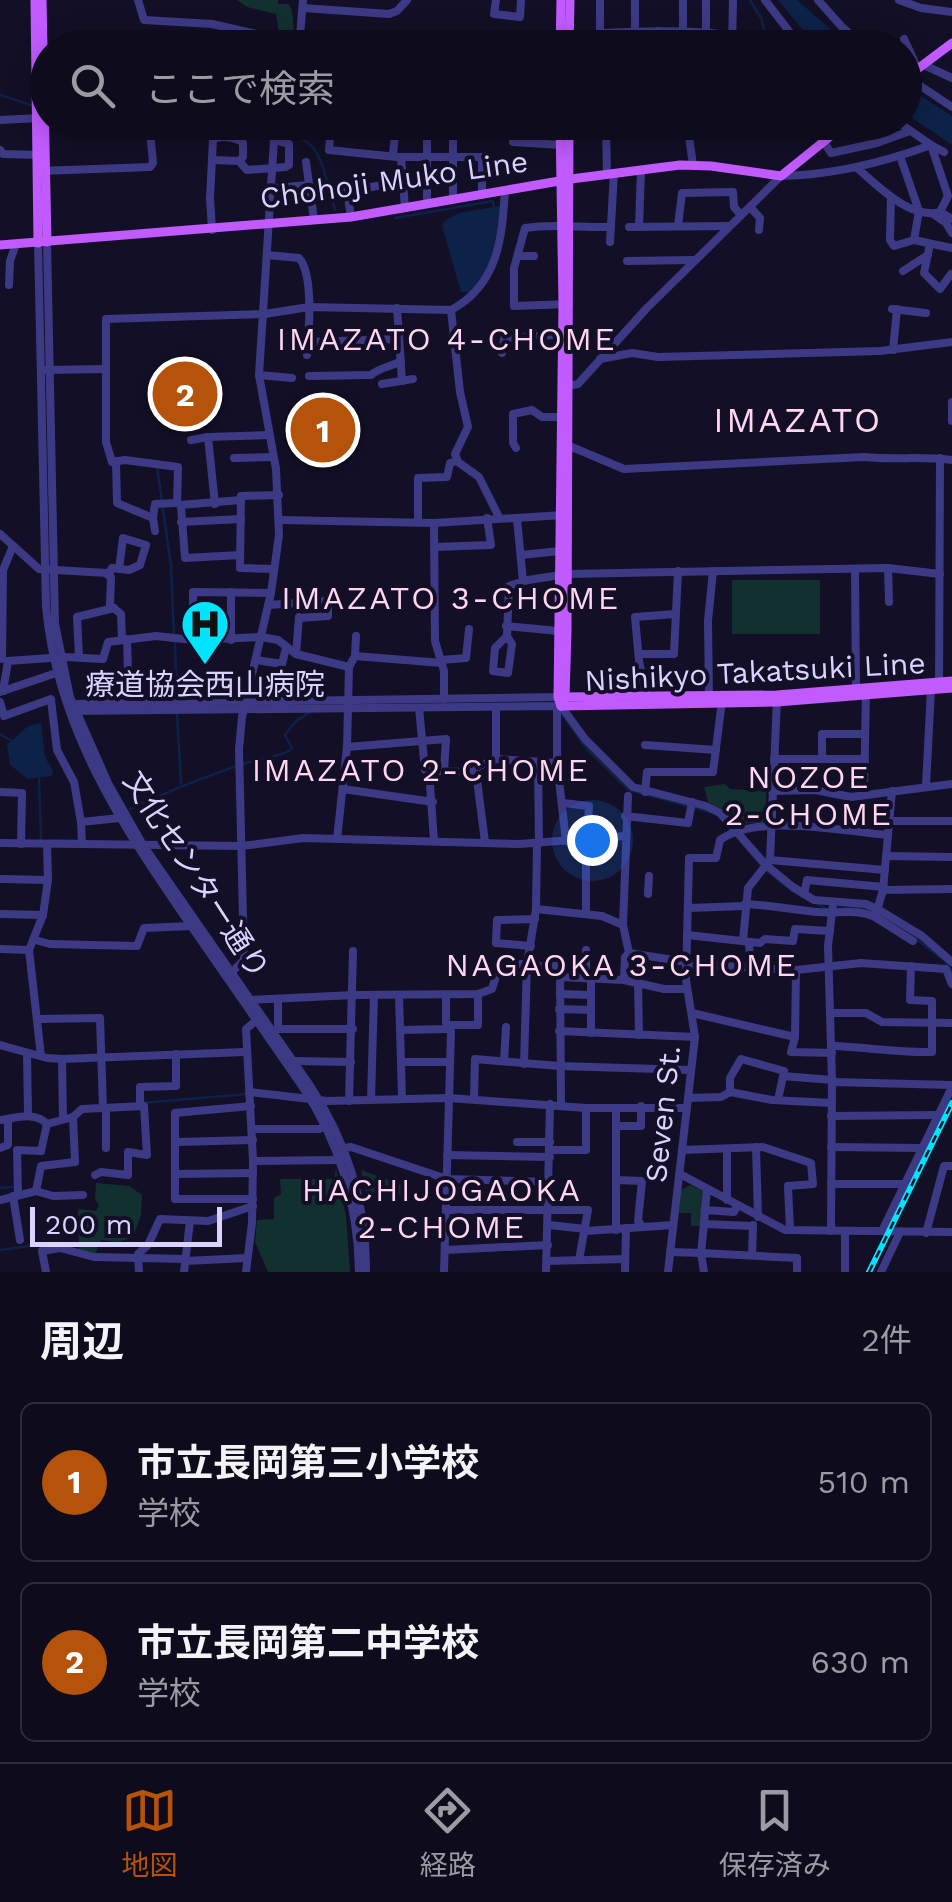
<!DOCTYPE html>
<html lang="ja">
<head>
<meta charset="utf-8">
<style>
  :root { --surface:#0e0b1c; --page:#1c1929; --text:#f1f3f6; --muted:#9b9ba3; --line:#2e2b3b; --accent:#b45309 }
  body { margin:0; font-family:"Work Sans","Noto Sans JP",sans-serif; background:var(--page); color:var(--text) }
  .scale { position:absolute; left:30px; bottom:25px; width:192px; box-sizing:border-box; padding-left:10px; border:5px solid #d9d4ff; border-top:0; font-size:28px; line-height:35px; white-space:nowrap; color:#d9d4ff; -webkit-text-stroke:8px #130f26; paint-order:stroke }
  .you { position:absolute; left:592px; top:840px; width:35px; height:35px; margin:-25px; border:8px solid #fff; border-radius:50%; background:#1a73e8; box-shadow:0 0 0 15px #1a73e833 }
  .badge { display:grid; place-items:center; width:65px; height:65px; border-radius:50%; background:var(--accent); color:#fff; font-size:32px; font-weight:700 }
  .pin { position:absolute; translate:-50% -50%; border:5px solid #fff; box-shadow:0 2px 10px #0006 }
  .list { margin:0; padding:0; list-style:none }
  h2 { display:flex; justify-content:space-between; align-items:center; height:130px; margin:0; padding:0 40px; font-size:42px }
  h2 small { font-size:32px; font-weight:400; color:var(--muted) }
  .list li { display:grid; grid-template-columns:65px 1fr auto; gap:30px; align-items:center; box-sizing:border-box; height:160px; margin:0 20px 20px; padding:0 20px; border:2px solid var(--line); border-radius:15px }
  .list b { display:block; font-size:38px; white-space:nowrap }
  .list p { margin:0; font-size:32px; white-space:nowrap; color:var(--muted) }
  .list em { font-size:32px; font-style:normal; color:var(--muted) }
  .icon { flex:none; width:55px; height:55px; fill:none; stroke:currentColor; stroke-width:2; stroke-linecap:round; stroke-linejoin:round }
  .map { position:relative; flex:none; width:952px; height:1272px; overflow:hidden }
  .search { position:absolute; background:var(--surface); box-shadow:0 5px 25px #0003; left:30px; right:30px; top:30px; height:110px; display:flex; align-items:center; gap:25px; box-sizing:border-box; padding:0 35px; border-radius:55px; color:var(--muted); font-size:38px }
  .sheet { height:490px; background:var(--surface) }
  nav { display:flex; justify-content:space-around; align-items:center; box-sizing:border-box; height:140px; border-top:2px solid var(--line); background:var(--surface); font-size:28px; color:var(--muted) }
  nav a { display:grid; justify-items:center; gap:5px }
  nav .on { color:var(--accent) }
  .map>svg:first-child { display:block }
  .green { fill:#12302f }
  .water { fill:#0c2248 }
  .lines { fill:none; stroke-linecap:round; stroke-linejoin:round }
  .stream { stroke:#0c2248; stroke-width:2.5 }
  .minor { stroke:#3d3a85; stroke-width:8 }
  .major { stroke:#c25bff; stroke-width:9 }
  .rail-casing { stroke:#00e5ff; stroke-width:6 }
  .rail { stroke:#130f26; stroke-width:2.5; stroke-dasharray:8; stroke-linecap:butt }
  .labels { text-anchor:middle; stroke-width:8; stroke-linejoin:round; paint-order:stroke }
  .street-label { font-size:30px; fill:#d9d4ff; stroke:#130f26 }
  .poi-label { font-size:30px; fill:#d9d4ff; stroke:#130f26 }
  .neighbourhood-label { font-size:32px; letter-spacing:2.5px; fill:#ffd6f0; stroke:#130f26 }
  .quarter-label { font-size:35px; letter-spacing:2.5px; fill:#ffd6f0; stroke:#130f26 }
</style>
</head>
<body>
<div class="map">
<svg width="952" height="1272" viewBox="0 0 952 1272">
  <rect width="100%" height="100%" fill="#130f26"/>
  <g class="green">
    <polygon points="237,0 278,0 278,4 289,4 292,11 294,32 279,34 276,14 247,7"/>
    <rect x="732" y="580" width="88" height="54"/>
    <polygon points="725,784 730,789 766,791 766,822 737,824 724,811 708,802 704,787"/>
    <polygon points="336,1168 346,1216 350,1272 268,1272 255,1242 257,1220 274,1219 274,1198 281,1194 280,1179 334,1179"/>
    <polygon points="361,1170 411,1188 412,1194 367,1197"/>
    <polygon points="96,1183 129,1186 142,1195 141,1215 133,1237 118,1242 101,1240 95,1254 79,1250 78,1209 96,1211 99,1205 95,1200"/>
    <polygon points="690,1185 705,1192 701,1226 691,1226 691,1213 679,1213 681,1190"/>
  </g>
  <g class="water">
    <polygon points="778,0 797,0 851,47 817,47"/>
    <polygon points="904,85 952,116 952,145 905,113"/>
    <path d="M 500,206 C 498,237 491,267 474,293 L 461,292 L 442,226 L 444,221 L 459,213 Z"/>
    <polygon points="41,723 45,757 53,771 52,776 28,779 10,765 7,745 28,726"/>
  </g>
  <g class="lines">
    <g class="stream">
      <polyline points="750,0 761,18 766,36 790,38"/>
      <polyline points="0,95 31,105"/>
      <path d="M 242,122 C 321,141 314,134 335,210"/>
      <polyline points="395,218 493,201 494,207"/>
      <polyline points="157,467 162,501"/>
      <polyline points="163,509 171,566 174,635"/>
      <polyline points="175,643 177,700"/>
      <polyline points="177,713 181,784"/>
      <polyline points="561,713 587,749 629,790 710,812"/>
      <polyline points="0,734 12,741"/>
      <polyline points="39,778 41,840"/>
      <path d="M 130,809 C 169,791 208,775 249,762 C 262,757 284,757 292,748 L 285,735 L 295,722 L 311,711"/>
      <polyline points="51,840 78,840"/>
      <polyline points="740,841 761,866"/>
      <polyline points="767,871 792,891 827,909"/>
      <polyline points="840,908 856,907 872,911"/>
      <polyline points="916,939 945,961 952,971"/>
      <polyline points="141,1103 248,1094"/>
      <polyline points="0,1188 13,1187"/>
      <polyline points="0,1250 38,1245"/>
    </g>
    <g class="minor">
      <polyline points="138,0 144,20 212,24 261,35 302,34"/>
      <polyline points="496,0 494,14 520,17 521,0"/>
      <path d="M 600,0 L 600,33 C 634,32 715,27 744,40 L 744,48"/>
      <polyline points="635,0 635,32"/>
      <polyline points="706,0 706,34"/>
      <polyline points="765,0 802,48"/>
      <polyline points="818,0 842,27 867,48"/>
      <polyline points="899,0 921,8 952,12"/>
      <polyline points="303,8 389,14 397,11 407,0"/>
      <polyline points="658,31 658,48"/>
      <polyline points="630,32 630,48"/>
      <polyline points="683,32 683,0"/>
      <polyline points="904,39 918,69"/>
      <polyline points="299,48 303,0"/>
      <polyline points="454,48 454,46"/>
      <polyline points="684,48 684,32"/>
      <polyline points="732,48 733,0"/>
      <polyline points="924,65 952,78"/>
      <polyline points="907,77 952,107"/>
      <polyline points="0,120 40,118"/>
      <polyline points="312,122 331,125 329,150 397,157 482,157 482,195"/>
      <polyline points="369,122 396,126 393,154"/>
      <polyline points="427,122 427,204"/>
      <polyline points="479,122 479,128 514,130"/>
      <polyline points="514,122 513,142 561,145"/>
      <polyline points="606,122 607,174"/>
      <polyline points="633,122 633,128 660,131 660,122"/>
      <polyline points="687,122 693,165"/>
      <polyline points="811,122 831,153 877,143 910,131"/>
      <polyline points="898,122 931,145 948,196 940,212"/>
      <polyline points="0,150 3,154 39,155"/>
      <polyline points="401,157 405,208"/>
      <polyline points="212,160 239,161 247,170 286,167 289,165 289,144 274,140"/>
      <polyline points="306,162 314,220"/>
      <path d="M 857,168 C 877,185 910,220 940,212 L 952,219"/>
      <polyline points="40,171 150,167 153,163 150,131 108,132 68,122"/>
      <polyline points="273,188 309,185"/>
      <polyline points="891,197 890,240 894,246 914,240 919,211 900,156"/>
      <polyline points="453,199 453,122"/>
      <polyline points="750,207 760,218 759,230"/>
      <polyline points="933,214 946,223 952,233"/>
      <polyline points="351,217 347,191 401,182"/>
      <polyline points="678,226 682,193 733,192 734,207 741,215"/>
      <polyline points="629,227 729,226"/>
      <polyline points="639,227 641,170"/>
      <path d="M 212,230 L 210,198 L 213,139 C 221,135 236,137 243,143 L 243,157 L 239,161"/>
      <polyline points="914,240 952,248"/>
      <path d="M 47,242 L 55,624 L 70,697 L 109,785 L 143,845 L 309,1084 C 346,1140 367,1204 366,1272"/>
      <polyline points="610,242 614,173"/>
      <path d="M 38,243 L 46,607 C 57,728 122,826 189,923 C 227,978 265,1032 302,1086 C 340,1143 358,1204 359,1272"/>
      <polyline points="930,244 924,273 940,289 951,274"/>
      <path d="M 267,255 L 299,258 C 314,274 309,332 307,355"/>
      <polyline points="518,256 534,256"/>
      <polyline points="627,261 695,260"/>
      <polyline points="903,271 928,255"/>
      <polyline points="9,285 10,261 16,244"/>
      <path d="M 569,304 L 514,306 L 514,268 L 525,228 C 555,223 581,228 611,227"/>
      <polyline points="397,308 402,381"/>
      <polyline points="892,309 926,313"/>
      <polyline points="451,310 460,392 468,427 455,454 458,462 479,477 499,517"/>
      <polyline points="308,342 399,339"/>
      <polyline points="893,350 897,309"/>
      <polyline points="502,353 504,339 564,334"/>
      <polyline points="600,359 632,353 658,357 880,351 952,342"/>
      <polyline points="46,370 106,369"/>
      <polyline points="259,375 292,378"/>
      <path d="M 309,376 L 371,375 C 380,367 391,367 401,361"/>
      <polyline points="382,384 413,379"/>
      <path d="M 568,386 L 578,384 L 646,309 L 781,176 C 833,175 882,163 931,145 L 944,152"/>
      <polyline points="952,402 952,421"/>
      <polyline points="191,440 208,437"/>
      <path d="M 567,445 L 624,469 L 864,457 C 895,460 921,456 952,460"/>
      <polyline points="516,448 513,443 513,414 532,410 542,417 566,417"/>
      <polyline points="234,458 273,457"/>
      <polyline points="116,461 117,503 153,518 155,531"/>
      <polyline points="215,504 208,437 269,435"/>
      <polyline points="180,505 241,500"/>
      <polyline points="181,506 185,558 240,555"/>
      <path d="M 153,518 L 155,504 L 177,503 L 178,467 L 125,460 L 112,462 L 106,442 L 106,319 L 265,314 L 309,307 L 451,310 C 498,285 502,239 505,190"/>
      <polyline points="517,519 523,581"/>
      <polyline points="279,520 434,523 563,515"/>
      <polyline points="181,522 241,519"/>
      <polyline points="418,522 418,478 447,477 450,463 457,461"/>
      <polyline points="434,523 435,641 444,671 444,699"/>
      <polyline points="0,534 39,569 107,573 111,577 110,605 121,614 122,639"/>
      <polyline points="435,547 491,545 487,518"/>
      <polyline points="521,555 560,551"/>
      <polyline points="888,568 889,602"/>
      <polyline points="274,569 240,568 241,496 279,495"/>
      <polyline points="855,569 856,690"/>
      <polyline points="108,575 112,568 129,570 140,565 146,545 123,538 119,569"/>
      <polyline points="231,592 231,640"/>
      <polyline points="268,605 328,601 328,616 299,618"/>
      <polyline points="506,626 559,631"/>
      <polyline points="507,636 495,648 493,671 508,673 512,644 507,636 509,586 528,580 567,574 888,568 940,574"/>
      <polyline points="127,639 129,704"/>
      <polyline points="193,640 193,592 271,593"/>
      <polyline points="296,654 299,617"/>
      <polyline points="639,654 674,654 678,571"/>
      <polyline points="355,656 442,663"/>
      <polyline points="79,657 77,617 114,608"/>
      <polyline points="2,659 3,570 13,546"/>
      <polyline points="256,660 282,664 286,648"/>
      <polyline points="441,660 466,658 469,629"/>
      <polyline points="939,688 940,458"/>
      <polyline points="3,691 8,661 64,657 103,659 108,642 156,636 193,640 261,637 278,640 296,654 349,667"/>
      <polyline points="0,692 56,673"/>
      <polyline points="51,700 57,750 74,782 81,822"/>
      <polyline points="647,700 639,661 635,617 675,614"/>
      <polyline points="709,700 708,621 713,571"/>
      <polyline points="0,702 4,716 51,699"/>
      <polyline points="72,704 558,697"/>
      <polyline points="557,706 557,763 566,841"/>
      <polyline points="496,707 496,759"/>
      <polyline points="419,708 425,770 429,771 434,841"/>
      <polyline points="72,711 561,706 585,739 633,787 706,806 720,813 766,865 793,887 814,900 866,904 879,910 922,936 952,962"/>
      <polyline points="645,745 716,750"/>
      <polyline points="347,747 446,739 444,771"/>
      <polyline points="774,759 865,759"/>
      <polyline points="822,759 822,734 865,734"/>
      <polyline points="538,762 539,843"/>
      <polyline points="429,771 476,772 477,767 496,759 557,763"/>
      <polyline points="476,772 485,842"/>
      <polyline points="926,786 931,689"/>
      <polyline points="343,789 433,802"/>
      <polyline points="772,791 815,790 851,797 952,784"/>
      <polyline points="0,792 22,793 21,844"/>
      <polyline points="645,792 647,772 713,772 722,701"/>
      <polyline points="864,795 866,689"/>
      <polyline points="628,796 623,925 629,953 686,962"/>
      <polyline points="563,803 589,806 587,838"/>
      <polyline points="625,816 688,823 692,802"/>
      <polyline points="889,821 952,821"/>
      <polyline points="337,839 347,747 349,667 355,656 356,636"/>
      <polyline points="581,841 586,857 586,914"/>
      <polyline points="0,843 242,846 303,838 519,844 625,836"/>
      <polyline points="82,844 81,822 120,818"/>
      <polyline points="886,856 952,857"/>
      <polyline points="770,860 885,870"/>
      <polyline points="0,879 48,880"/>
      <polyline points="883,890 952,889"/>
      <polyline points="648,894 649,876"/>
      <polyline points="804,894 807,880 884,887"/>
      <path d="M 745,904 C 770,905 793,910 818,912 C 838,914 856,908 875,917 L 883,890 L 892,791"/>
      <polyline points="688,908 745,906"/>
      <polyline points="536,909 602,916 623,925"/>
      <polyline points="0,914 43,915"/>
      <polyline points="875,917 913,941"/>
      <polyline points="687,935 760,943 765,939 793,941 795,929 830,931"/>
      <polyline points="35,940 50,944 137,946 144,928 191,926"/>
      <polyline points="743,940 748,888 770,860 777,699"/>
      <polyline points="749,943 751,970"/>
      <polyline points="531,946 496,943 497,920 535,919"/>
      <polyline points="0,949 29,950"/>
      <polyline points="686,964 796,970 861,963 946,969 952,984"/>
      <polyline points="527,966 560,966 561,1104"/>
      <polyline points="230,974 244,960 239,749 242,717 271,593 279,535 276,469 259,375 274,140 278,122"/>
      <polyline points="560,977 624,980 664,989 687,989"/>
      <polyline points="586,978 586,950"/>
      <polyline points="624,980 625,957 629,953"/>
      <polyline points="638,982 639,1035"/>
      <polyline points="560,994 591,995"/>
      <polyline points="399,995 402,1098"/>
      <polyline points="251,1000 354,995 478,994 492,989 498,970 509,964 527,964"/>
      <polyline points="278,1000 278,1029 353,1029"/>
      <polyline points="559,1009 591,1010"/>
      <polyline points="692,1013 795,1037 796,970"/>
      <polyline points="830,1013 866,1013 882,1022 952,1023"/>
      <polyline points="39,1019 100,1018 103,1108"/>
      <polyline points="447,1025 478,1025 478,994"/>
      <polyline points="401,1030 449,1029"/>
      <polyline points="559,1031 695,1037"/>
      <polyline points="591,1033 591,978"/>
      <polyline points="795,1037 791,1052 832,1053"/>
      <polyline points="0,1045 47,1058 62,1059 245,1052"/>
      <path d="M 832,1046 C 866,1047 898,1053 932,1052 L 932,1001 L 910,1000 L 911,966"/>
      <polyline points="27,1053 28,1115"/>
      <polyline points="41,1056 29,950 43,915 48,880 47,845"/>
      <polyline points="62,1059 63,1119"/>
      <polyline points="294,1061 351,1062"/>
      <polyline points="504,1061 506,1027"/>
      <polyline points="402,1062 450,1062"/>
      <polyline points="524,1064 527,964 536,909 537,843"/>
      <polyline points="832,1082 952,1085"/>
      <polyline points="249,1092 327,1101 449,1098 586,1108 687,1108"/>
      <polyline points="730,1092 730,1078 741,1059 784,1071"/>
      <polyline points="688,1098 721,1097 730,1092 772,1100 832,1103"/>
      <polyline points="474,1099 475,1059 559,1066 691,1070"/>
      <polyline points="371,1100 374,995"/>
      <polyline points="778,1100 783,1076 832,1080"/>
      <polyline points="349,1101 353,951"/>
      <polyline points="140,1106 140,1087 176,1086 176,1054"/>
      <polyline points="251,1106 175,1113 175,1199 253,1199"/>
      <polyline points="616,1108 616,1230"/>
      <polyline points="831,1116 938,1115"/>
      <polyline points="73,1117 82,1109 144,1106 147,1155 128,1152 128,1175 101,1172 95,1175"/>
      <path d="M 0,1120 C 16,1118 35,1111 47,1124 L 73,1117 L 75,1162 L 41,1166 L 36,1191 L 0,1200"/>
      <polyline points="616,1126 641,1126 641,1106"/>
      <polyline points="253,1129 319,1129 326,1126"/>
      <polyline points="176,1142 253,1140"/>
      <polyline points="517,1142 550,1142"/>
      <polyline points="756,1147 758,1217"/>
      <polyline points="831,1147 923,1148"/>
      <polyline points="0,1148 8,1145 8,1119"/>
      <polyline points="106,1148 106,1108"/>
      <polyline points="344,1148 351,1147 447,1179 550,1182"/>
      <polyline points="727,1149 727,1200"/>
      <polyline points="550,1150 586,1150 586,1108"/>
      <polyline points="682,1150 763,1147 811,1163 813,1184 788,1186 790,1230"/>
      <polyline points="41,1151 47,1124"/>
      <polyline points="447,1155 550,1157"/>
      <polyline points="253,1161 340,1160"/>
      <polyline points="175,1174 253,1173"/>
      <polyline points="680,1174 785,1230 952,1232"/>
      <polyline points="616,1180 642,1181 638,1221 642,1226"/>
      <polyline points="831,1184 906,1184"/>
      <polyline points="707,1190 705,1210 734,1212 737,1206"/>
      <polyline points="36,1191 53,1196 83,1195"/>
      <polyline points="18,1195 17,1150 41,1151"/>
      <polyline points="13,1196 20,1240"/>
      <polyline points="446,1210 588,1210 579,1260"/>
      <polyline points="705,1210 704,1224 753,1226"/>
      <polyline points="549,1225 586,1229"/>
      <polyline points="586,1231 673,1225"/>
      <polyline points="831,1231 832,1080 828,946 833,904"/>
      <polyline points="882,1231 952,1087"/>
      <polyline points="926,1233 944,1166 952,1166"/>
      <polyline points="445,1250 548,1245"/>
      <polyline points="670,1252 701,1253 704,1224"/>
      <polyline points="752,1255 753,1225"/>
      <polyline points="185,1261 247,1258"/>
      <polyline points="547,1261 625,1259"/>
      <polyline points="46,1272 42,1251 60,1248 94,1257 185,1259"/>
      <polyline points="139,1272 138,1254 148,1245 160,1219 208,1221 253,1206"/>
      <polyline points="184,1272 190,1221"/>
      <polyline points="246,1272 252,1223 253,1161 246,1029 258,1019"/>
      <polyline points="444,1272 451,1031 446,1023 446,995"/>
      <polyline points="546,1272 550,1104"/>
      <polyline points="625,1272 626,1228"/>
      <path d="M 668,1272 L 695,1037 L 686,980 L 689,858 L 716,858 L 720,840 C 758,813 842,831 887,835"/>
      <polyline points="704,1272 701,1253 797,1258 797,1272"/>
      <polyline points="845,1272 845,1231"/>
      <polyline points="881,1272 900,1232"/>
    </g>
    <g class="major">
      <polyline points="35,0 38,243"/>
      <polyline points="42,0 47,242"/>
      <polyline points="560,48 561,0"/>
      <polyline points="569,48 570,0"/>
      <polyline points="904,79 952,43"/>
      <polyline points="560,122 563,304 558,697 561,706"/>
      <polyline points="0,245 351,217 571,179 680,165 711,166 781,176 848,122"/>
      <polyline points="560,697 777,695 952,681"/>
      <polyline points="561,706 565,697 567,631 569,122"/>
      <polyline points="561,706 777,702 952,688"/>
    </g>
    <g class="rail-casing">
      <polyline id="rail" points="869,1272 952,1103"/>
    </g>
    <use href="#rail" class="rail"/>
  </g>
  <defs>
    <g id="hospital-pin" transform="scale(2.5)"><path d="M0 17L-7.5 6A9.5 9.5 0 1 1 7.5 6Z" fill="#00e5ff" stroke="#130f26"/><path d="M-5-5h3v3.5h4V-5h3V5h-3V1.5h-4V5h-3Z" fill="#111"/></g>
  </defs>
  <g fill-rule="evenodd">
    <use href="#hospital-pin" x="205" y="624"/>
  </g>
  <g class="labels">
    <g class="street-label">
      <text transform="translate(394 180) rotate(-8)" y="10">Chohoji Muko Line</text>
      <text transform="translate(755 672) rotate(-3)" y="10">Nishikyo Takatsuki Line</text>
      <text transform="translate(196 875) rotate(57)" y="10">文化センター通り</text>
      <text transform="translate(663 1114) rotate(-84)" y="10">Seven St.</text>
    </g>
    <g class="poi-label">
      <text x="205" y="695">療道協会西山病院</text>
    </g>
    <g class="neighbourhood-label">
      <text x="447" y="350">IMAZATO 4-CHOME</text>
      <text x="451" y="609">IMAZATO 3-CHOME</text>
      <text x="421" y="781">IMAZATO 2-CHOME</text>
      <text x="809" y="788">NOZOE<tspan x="809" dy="37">2-CHOME</tspan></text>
      <text x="622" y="976">NAGAOKA 3-CHOME</text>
      <text x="442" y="1201">HACHIJOGAOKA<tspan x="442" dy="37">2-CHOME</tspan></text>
    </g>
    <g class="quarter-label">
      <text x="798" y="432">IMAZATO</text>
    </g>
  </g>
</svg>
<div class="scale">200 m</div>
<div class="you"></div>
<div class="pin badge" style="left:323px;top:430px">1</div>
<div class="pin badge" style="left:185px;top:394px">2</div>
<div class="search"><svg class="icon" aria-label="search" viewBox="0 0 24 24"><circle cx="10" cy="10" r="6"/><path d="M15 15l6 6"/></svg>ここで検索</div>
</div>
<section class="sheet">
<h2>周辺<small>2件</small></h2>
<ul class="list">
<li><span class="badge">1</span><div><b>市立長岡第三小学校</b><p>学校</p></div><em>510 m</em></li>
<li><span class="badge">2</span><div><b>市立長岡第二中学校</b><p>学校</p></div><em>630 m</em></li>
</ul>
</section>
<nav>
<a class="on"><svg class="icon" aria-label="map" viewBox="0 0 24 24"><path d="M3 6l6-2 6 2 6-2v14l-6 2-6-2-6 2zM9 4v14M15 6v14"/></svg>地図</a>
<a><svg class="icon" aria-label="directions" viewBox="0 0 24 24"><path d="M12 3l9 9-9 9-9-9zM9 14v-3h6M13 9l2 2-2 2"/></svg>経路</a>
<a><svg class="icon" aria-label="saved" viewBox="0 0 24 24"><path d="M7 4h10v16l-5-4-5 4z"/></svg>保存済み</a>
</nav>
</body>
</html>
